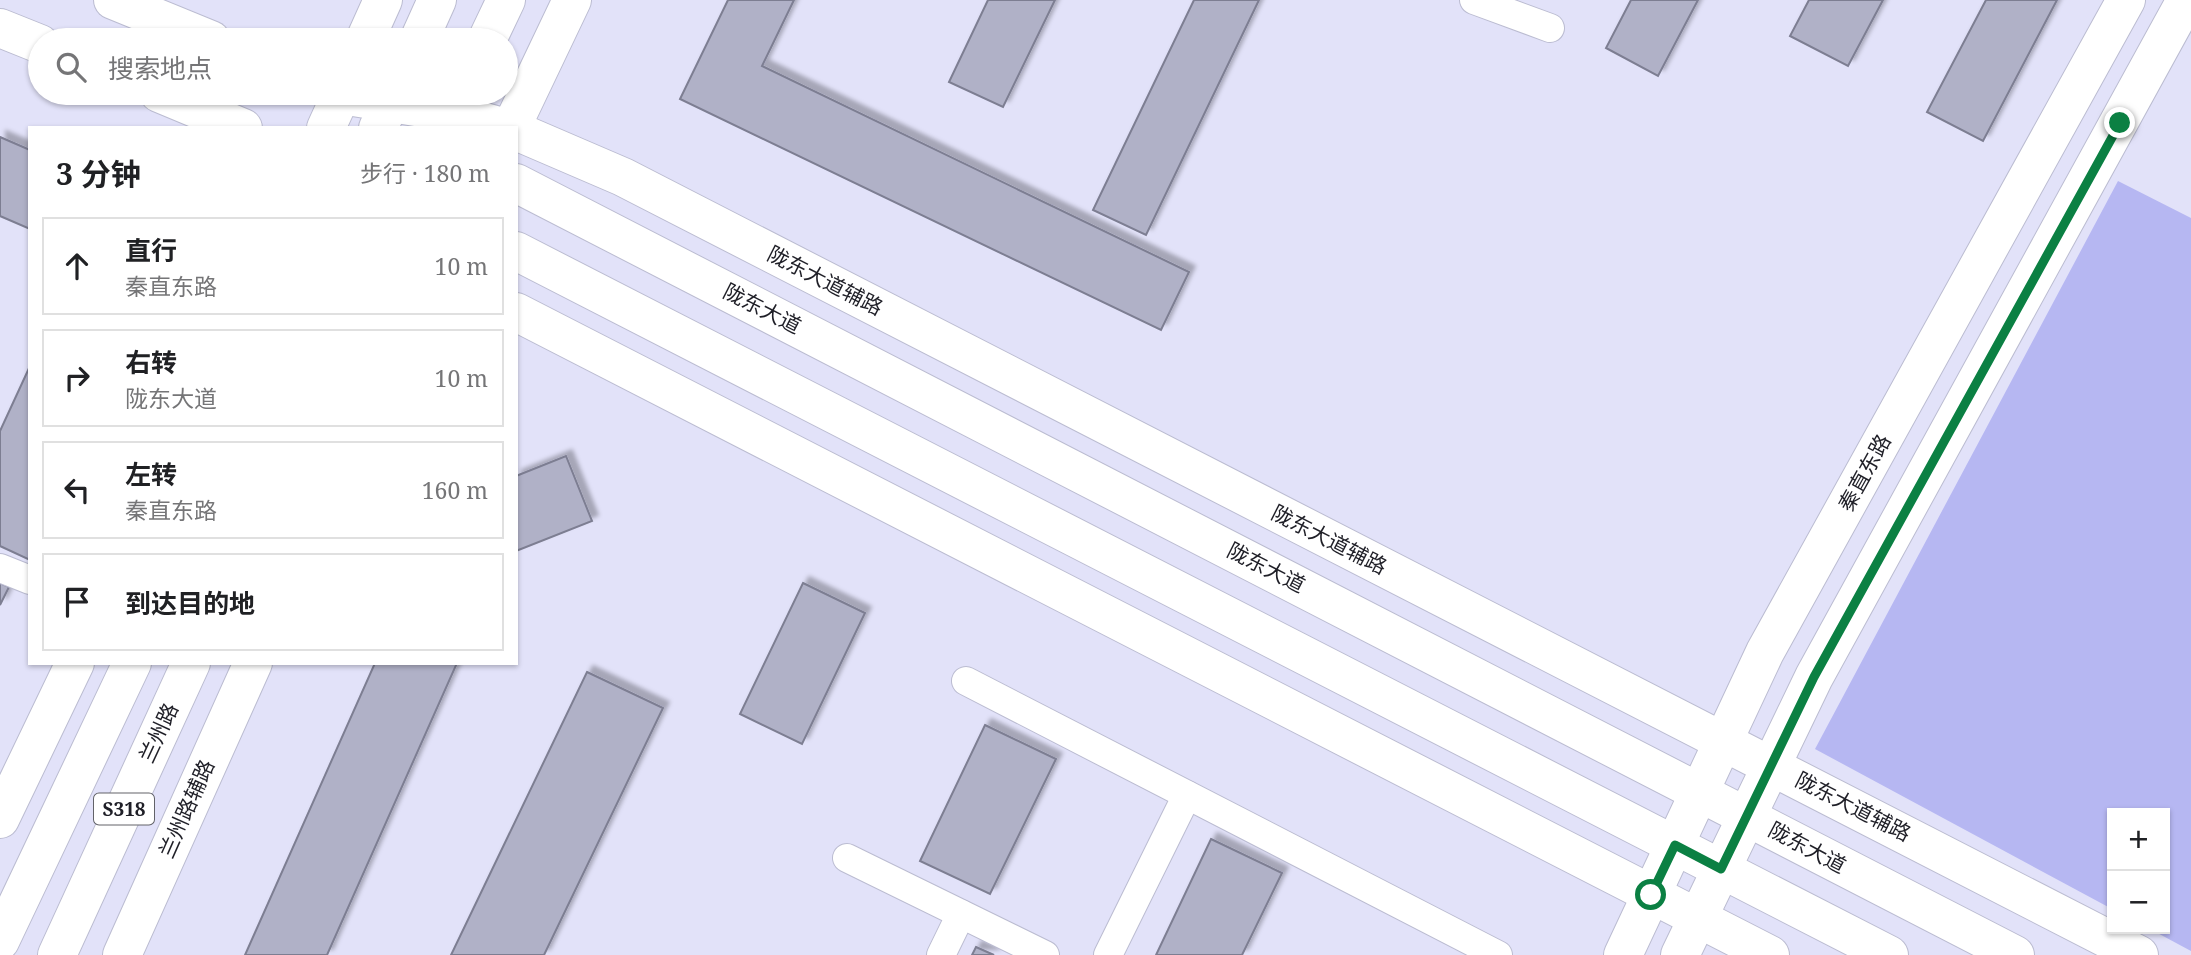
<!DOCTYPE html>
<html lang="zh">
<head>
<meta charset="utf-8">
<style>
  :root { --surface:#fff; --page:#f6f6f6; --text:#202124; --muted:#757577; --line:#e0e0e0 }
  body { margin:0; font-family:"Noto Serif","Noto Sans SC",serif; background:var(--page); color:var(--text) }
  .controls { position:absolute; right:21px; bottom:21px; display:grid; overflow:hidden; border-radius:0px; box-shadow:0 2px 5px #0004 }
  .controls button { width:63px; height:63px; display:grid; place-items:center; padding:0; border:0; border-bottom:2px solid var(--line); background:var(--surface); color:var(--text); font:35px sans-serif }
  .stop { position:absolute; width:21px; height:21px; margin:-16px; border:5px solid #0b8043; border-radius:50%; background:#fff }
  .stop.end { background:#0b8043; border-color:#fff; box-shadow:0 2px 7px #0008 }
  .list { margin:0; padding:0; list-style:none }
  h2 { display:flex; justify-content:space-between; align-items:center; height:91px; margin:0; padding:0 28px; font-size:30px }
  h2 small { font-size:23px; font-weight:400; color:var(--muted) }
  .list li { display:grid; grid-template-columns:46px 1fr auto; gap:21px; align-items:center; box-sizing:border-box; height:98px; margin:0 14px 14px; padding:0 14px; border:2px solid var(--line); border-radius:0px }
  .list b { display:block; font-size:26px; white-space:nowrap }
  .list p { margin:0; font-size:23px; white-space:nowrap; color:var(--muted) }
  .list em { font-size:23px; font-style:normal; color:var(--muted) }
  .icon { flex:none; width:38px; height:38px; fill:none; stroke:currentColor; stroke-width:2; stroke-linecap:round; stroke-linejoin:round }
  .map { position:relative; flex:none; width:2191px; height:955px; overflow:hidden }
  .search { position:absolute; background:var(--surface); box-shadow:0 2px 5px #0004; left:28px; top:28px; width:490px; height:77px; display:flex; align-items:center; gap:18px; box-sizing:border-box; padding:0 24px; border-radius:38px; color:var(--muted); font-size:26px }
  .panel { position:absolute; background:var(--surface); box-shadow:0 2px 5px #0004; left:28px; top:126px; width:490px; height:539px; border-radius:0px }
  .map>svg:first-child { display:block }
  .green { fill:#b6b7f2 }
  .building { fill:#b0b1c7; stroke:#7d7e92; stroke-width:2; filter:url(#shadow) }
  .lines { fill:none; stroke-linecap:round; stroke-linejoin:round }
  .street-casing { stroke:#bbbcd1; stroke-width:30 }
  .secondary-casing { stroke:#bbbcd1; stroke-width:40 }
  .primary-casing { stroke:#bbbcd1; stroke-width:40 }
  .street { stroke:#fff; stroke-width:28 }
  .secondary { stroke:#fff; stroke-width:38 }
  .primary { stroke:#fff; stroke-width:38 }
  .route { stroke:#0b8043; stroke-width:9 }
  .labels { text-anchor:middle; stroke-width:7; stroke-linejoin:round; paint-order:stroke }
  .shield { fill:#fff; stroke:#626268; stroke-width:2 }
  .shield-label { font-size:19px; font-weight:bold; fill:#1f1f27 }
  .street-label { font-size:21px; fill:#1f1f27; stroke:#fff }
</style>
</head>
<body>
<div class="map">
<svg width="2191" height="955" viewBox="0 0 2191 955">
  <defs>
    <filter id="shadow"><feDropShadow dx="6" dy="-6" stdDeviation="2" flood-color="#0004"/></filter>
  </defs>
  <rect width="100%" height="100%" fill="#e2e2f9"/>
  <polygon class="green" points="2118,181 2191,218 2191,951 2150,929 2165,929 2165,813 2112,813 2112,909 1815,749"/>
  <g class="building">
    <polygon points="728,0 794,0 762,66 1189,272 1161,330 680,99"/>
    <polygon points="988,0 1055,0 1003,107 949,82"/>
    <polygon points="1194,0 1259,0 1146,235 1093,210"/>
    <polygon points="1631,0 1698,0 1658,76 1606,48"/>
    <polygon points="1809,0 1883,0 1848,66 1790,36"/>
    <polygon points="1986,0 2057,0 1983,141 1927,112"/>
    <polygon points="0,137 30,150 30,229 0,216"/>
    <polygon points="30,366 30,560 0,546 0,431"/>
    <polygon points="566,456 592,521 516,551 516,476"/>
    <polygon points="0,583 9,587 0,605"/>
    <polygon points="803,583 865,613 802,744 740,714"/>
    <polygon points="375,663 457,663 327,955 245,955"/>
    <polygon points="587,672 663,708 544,955 451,955"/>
    <polygon points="985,725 1056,759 990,894 920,861"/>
    <polygon points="1211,839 1282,873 1242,955 1156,955"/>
    <polygon points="976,947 994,955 972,955"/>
  </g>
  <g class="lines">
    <g class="street-casing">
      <g id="street">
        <polyline points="1474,0 1550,28"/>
        <polyline points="0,568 30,580"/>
        <polyline points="966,681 1498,955"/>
        <polyline points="847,858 1045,955"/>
        <polyline points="941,955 961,914"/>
        <polyline points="1108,955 1187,795"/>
      </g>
    </g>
    <g class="secondary-casing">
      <g id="secondary">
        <polyline points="113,0 211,40"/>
        <polyline points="0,28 40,44"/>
        <polyline points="365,40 383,0"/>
        <polyline points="159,93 243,128"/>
        <polyline points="341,95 453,113 506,128"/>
        <polyline points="326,128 342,93"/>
        <polyline points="511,128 572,0"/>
        <polyline points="516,131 623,177 2139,955"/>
        <polyline points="516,183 2015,955"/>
        <polyline points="516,251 1889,955"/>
        <polyline points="516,312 1770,955"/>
        <polyline points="0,819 75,663"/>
        <polyline points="122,955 253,663"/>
        <polyline points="1623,955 1765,652 2126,0"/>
        <polyline points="1680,955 1814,677 2186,0"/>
      </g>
    </g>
    <g class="primary-casing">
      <g id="primary">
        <polyline points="419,40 437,0"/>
        <polyline points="487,40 506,0"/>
        <polyline points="378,128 395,93"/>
        <polyline points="446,128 462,93"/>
        <polyline points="0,941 132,663"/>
        <polyline points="57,955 191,663"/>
      </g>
    </g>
    <use href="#street" class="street"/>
    <use href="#secondary" class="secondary"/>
    <use href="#primary" class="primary"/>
  </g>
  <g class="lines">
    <polyline class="route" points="1651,895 1675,845 1721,869 1814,677 2120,123"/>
  </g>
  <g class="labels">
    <rect class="shield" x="94" y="793.5" width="60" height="31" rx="5"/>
    <g class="shield-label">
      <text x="124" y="816">S318</text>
    </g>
    <g class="street-label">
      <text transform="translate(825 281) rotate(27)" y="7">陇东大道辅路</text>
      <text transform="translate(762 309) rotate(27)" y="7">陇东大道</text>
      <text transform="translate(1865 473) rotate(-61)" y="7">秦直东路</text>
      <text transform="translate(1329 540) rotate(27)" y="7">陇东大道辅路</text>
      <text transform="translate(1266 568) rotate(27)" y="7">陇东大道</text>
      <text transform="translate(159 733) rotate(-65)" y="7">兰州路</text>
      <text transform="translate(1853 807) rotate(27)" y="7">陇东大道辅路</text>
      <text transform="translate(187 809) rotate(-66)" y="7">兰州路辅路</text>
      <text transform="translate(1807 848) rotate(28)" y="7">陇东大道</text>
    </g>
  </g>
</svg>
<div class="controls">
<button>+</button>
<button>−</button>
</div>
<div class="stop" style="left:1651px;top:895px"></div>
<div class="stop end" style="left:2120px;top:123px"></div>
<div class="search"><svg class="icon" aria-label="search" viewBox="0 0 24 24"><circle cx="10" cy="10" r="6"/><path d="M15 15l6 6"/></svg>搜索地点</div>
<section class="panel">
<h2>3 分钟<small>步行 · 180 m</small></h2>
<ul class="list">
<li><svg class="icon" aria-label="ahead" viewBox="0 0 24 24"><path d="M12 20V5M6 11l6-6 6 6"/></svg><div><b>直行</b><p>秦直东路</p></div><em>10 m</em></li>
<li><svg class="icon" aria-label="right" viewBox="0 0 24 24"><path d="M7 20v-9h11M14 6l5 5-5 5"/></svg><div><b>右转</b><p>陇东大道</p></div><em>10 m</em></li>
<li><svg class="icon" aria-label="left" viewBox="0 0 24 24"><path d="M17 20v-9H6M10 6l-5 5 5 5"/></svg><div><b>左转</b><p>秦直东路</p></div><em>160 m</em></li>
<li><svg class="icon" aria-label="arrive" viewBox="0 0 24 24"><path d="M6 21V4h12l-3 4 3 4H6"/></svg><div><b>到达目的地</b></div></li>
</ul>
</section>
</div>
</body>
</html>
